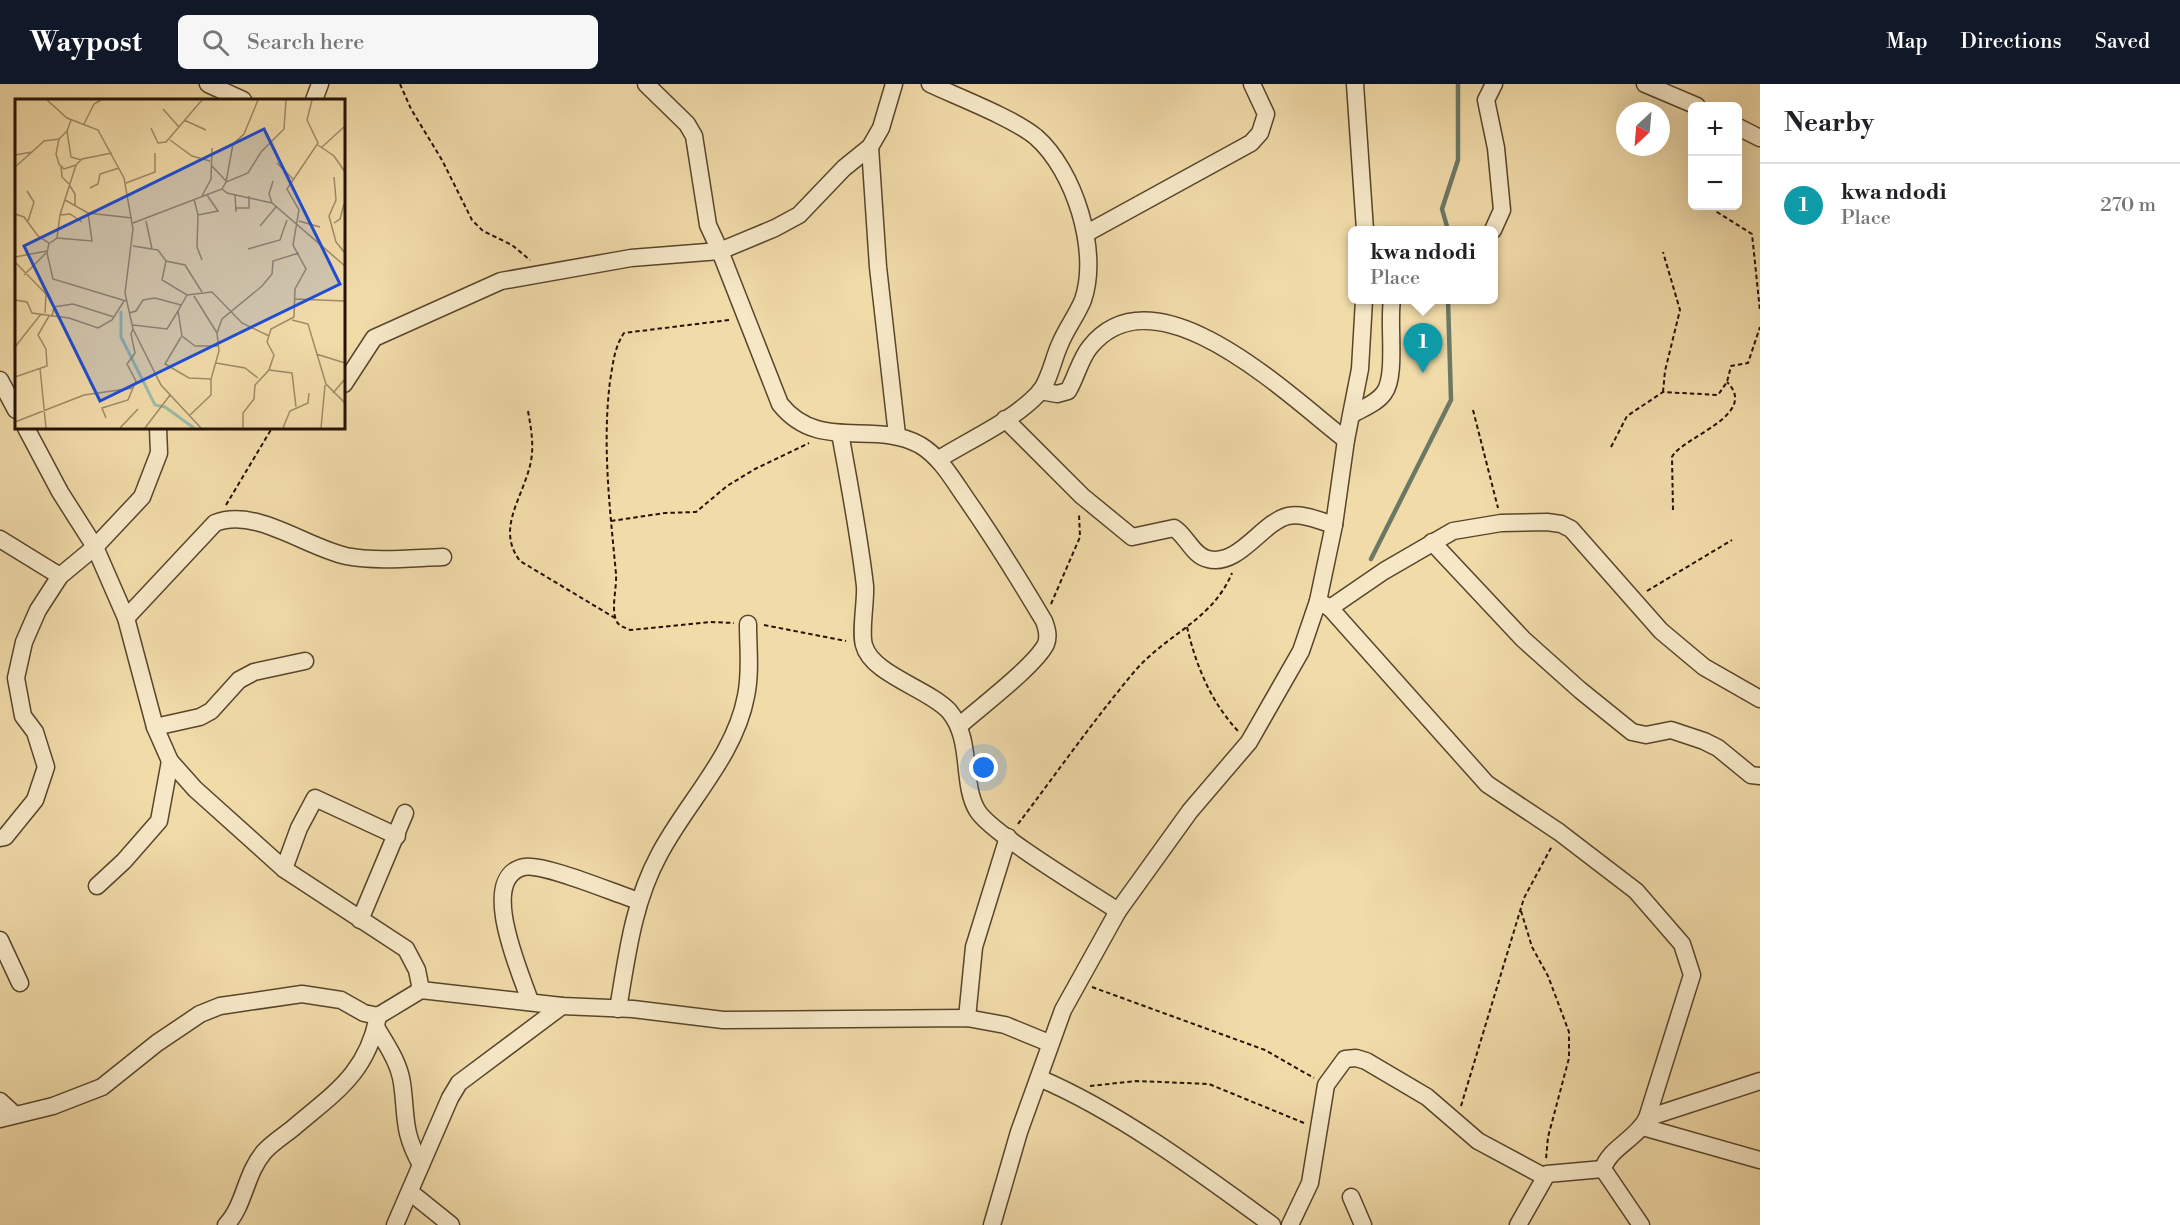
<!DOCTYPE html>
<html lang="en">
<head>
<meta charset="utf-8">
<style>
  :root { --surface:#fff; --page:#f6f6f6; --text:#202124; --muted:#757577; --line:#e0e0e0; --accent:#111827 }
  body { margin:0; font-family:"Libre Bodoni",serif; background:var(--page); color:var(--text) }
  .controls { position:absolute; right:18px; top:18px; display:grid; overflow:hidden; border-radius:9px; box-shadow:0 6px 24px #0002 }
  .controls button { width:54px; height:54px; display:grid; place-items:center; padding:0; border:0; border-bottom:2px solid var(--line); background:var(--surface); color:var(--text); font:30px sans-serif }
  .compass { position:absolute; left:1616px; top:18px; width:54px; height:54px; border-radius:50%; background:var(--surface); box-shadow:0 6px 24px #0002; rotate:206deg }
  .you { position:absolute; left:984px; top:684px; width:21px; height:21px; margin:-15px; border:4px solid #fff; border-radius:50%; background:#1a73e8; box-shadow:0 0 0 9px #1a73e833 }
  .badge { display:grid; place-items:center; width:39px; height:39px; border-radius:50%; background:var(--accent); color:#fff; font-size:20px; font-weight:700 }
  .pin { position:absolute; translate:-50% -50px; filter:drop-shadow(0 2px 3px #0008) }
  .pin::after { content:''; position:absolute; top:32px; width:21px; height:18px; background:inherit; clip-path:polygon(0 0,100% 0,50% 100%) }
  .popup { position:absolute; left:1348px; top:142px; width:150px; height:78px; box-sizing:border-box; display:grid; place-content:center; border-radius:9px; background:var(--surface); filter:drop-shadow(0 2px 4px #0005); font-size:20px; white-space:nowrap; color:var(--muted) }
  .popup b { font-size:22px; color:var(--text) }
  .popup::after { content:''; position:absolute; left:50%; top:100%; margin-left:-12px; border:12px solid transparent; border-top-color:var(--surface) }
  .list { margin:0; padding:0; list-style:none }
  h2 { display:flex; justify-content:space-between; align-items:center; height:78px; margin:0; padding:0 24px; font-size:26px }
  h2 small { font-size:20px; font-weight:400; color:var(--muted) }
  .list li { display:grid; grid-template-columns:39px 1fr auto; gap:18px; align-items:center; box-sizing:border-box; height:84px; padding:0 24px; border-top:2px solid var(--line) }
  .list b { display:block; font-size:22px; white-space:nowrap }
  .list p { margin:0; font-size:20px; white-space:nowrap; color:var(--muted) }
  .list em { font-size:20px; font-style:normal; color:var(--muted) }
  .icon { flex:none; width:33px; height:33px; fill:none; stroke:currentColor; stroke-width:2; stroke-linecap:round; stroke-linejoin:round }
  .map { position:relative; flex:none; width:1760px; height:1141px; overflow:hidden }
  header { display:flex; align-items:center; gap:36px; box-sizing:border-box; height:84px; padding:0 30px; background:var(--accent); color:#fff }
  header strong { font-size:28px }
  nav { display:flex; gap:33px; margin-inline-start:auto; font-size:21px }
  .search { width:420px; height:54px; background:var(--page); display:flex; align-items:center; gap:15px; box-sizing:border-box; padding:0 21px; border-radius:9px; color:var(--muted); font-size:22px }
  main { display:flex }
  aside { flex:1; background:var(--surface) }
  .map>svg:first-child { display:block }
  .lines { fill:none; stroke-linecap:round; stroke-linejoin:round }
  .stream { stroke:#6c7866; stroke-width:4.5 }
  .minor-casing { stroke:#58452c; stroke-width:19 }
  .path { stroke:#251303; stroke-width:2; stroke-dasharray:4.5 3; stroke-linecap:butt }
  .minor { stroke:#f6e8c7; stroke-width:16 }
  .inset-river { fill:none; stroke:#9bbba8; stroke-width:3 }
  .inset-road { fill:none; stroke:#9f8b67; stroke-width:1.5 }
  .view { fill:#1d4ed8; fill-opacity:0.15; stroke:#1d4ed8; stroke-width:3 }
  .inset-edge { fill:none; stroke:#251303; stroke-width:3 }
</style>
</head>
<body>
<header>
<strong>Waypost</strong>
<div class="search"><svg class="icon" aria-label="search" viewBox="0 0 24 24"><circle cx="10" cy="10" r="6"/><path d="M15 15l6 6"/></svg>Search here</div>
<nav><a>Map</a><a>Directions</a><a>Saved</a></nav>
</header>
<main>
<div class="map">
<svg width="1760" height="1141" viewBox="0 0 1760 1141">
  <rect width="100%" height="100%" fill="#f1dba9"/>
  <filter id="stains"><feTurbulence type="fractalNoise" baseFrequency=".00333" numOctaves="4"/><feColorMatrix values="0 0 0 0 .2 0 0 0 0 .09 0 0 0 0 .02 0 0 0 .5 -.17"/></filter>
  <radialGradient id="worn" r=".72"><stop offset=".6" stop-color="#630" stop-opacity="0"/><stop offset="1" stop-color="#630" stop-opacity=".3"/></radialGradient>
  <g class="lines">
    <g class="stream">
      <polyline points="1448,146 1442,125 1458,76 1458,0"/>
      <polyline points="1371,475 1451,316 1448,216"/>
    </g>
    <g class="minor-casing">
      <g id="minor">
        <polyline points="208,0 243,16"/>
        <path d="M 646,0 L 687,40 L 694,52 L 708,141 L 720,167 L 780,320 C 819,369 873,335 920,361 C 940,373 952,394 965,413 C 993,453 1019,495 1044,537 C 1047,545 1049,552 1046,560 C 1035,582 979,624 959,642"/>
        <path d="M 930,0 C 958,13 1013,34 1036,53 C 1074,86 1100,167 1083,216 C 1077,231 1066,245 1060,260 C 1053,275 1049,299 1038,310 C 1011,338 971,355 939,375"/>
        <polyline points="1355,0 1365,146"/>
        <polyline points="1645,0 1697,22"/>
        <polyline points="314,16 320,0"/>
        <polyline points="1738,43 1760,54"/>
        <polyline points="870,63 878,183 897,351"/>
        <polyline points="1493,146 1502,126 1496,64 1486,16 1494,0"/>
        <polyline points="1087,149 1251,59 1260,49 1266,30 1252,0"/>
        <polyline points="0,296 16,326"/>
        <polyline points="344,300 374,254 501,197 631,174 720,167 775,144 799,131 844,84 870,63 881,44 894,0"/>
        <path d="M 1040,307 L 1057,310 L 1068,307 C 1076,294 1080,275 1090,263 C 1156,181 1290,313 1346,356"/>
        <path d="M 1353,330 C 1363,324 1377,319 1384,309 C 1397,292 1388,239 1392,216"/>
        <path d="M 1005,335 L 1082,412 L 1132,453 L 1174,444 C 1186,451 1193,472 1208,475 C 1239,483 1262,438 1288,432 C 1303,429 1320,437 1334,441"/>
        <polyline points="26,344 60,408 95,463 126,534 155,643 170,677 195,705 284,785 406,865 417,886 421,906"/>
        <path d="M 840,349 C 849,399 859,450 865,502 C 866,518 860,548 864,561 C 871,590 929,605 949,627 C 973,655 961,699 977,726 C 990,749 1091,809 1118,827"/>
        <polyline points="0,455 60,492"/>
        <polyline points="1432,458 1523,555 1580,606 1632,648 1646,651 1671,646 1704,657 1718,664 1751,691 1760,692"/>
        <path d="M 1318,517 L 1330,524 L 1487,700 L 1559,748 L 1636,807 L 1682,860 L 1692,891 L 1647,1034 C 1637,1055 1609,1064 1603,1085 L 1641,1141"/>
        <polyline points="1330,524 1384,487 1453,447 1501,439 1547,438 1561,440 1571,445 1661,547 1704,583 1760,615"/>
        <path d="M 126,534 L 215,439 C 256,423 305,463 346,472 C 377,478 412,474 443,473"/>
        <polyline points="155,643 200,633 211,627 239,596 254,588 305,577"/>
        <polyline points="0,754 5,753 35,716 46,683 35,648 23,632 16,594 24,558 38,526 60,492 95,463 142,413 159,369 158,344"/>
        <polyline points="284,785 299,744 315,714 397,752"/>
        <polyline points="97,802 124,777 159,737 170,677"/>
        <polyline points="360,836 405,729"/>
        <polyline points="0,856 20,899"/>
        <path d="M 530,917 C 521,890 477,793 524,783 C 544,779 616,810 639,817"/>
        <path d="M 618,925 C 627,872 633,819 659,771 C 686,719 735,672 746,612 C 751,589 748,564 748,540"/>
        <polyline points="967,934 974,863 1008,753"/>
        <path d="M 376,943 C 386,960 399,978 402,999 C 407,1035 402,1046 421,1081"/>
        <path d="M 1039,994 C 1119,1028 1201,1089 1272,1141"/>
        <polyline points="0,1017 14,1030"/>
        <polyline points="1647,1034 1760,997"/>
        <polyline points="0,1035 53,1022 102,1003 157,959 200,930 220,922 302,910 341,916 364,929 378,932 421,906 562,922 633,925 723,936 967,934 1005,941 1049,959"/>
        <polyline points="1643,1043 1760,1076"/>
        <polyline points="410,1108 451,1141"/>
        <polyline points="1351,1113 1363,1141"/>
        <path d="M 226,1141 C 245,1121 245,1090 264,1068 C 271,1060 283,1052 292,1045 C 334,1009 367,990 378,932"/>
        <polyline points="395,1141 450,1014 459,999 562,922"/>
        <polyline points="992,1141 1019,1048 1063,926 1118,827 1190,727 1249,658 1301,567 1318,517 1334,441 1346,356 1360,285 1364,216"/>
        <polyline points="1290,1141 1310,1099 1326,1001 1345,975 1356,974 1366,977 1427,1013 1478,1057 1545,1093"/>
        <polyline points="1518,1141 1547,1090 1603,1085"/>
      </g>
    </g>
    <g class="path">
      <polyline points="400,0 411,25 442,76 472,136 483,147 512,161 530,176"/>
      <polyline points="1712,122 1717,128 1752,150 1760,227"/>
      <path d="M 729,236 L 624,249 C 614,264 613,280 610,297 C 602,362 610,425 616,490 C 617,503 611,524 616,536 C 618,542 624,543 630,546 L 710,538 L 734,539"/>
      <polyline points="1663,308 1665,287 1680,226 1663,168"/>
      <polyline points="1473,326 1498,424"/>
      <path d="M 528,327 C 531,344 534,360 531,377 C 524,413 495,444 520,477 L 615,534"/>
      <polyline points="1611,363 1627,332 1663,308 1718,311 1727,298 1731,282 1748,279 1760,243"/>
      <polyline points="226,421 272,344"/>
      <path d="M 1673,426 L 1672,373 C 1682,353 1760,331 1727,298"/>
      <polyline points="611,437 665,429 696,428 727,402 755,385 809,359"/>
      <polyline points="1647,507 1732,456"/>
      <polyline points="1051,520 1080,453 1079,430"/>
      <polyline points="764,541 846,557"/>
      <path d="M 1187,543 C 1196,582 1211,618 1238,647"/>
      <path d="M 1018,740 C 1056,690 1093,637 1134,588 C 1166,550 1212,537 1232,489"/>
      <polyline points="1521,827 1532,863 1548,892 1569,948 1569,974 1548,1053 1546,1075"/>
      <polyline points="1092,903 1265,966 1314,994"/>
      <polyline points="1090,1002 1136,997 1209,1000 1304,1039"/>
      <polyline points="1461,1022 1524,814 1552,762"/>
    </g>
    <use href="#minor" class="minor"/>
  </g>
  <g transform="translate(15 15)">
    <rect width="330" height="330" fill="#f1dba9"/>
    <path class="inset-river" d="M 106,212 L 106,238 L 140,306 L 150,308 L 179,329"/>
    <path class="inset-road" d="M 32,1 L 52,19 L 83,31 L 109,79 L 118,130 L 110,194 L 118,230 L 146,286 L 186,329M 148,10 L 164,28M 169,21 L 191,31M 69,25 L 79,5 L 86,1M 136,29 L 143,44 L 151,43 L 187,1M 52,32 L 56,58 L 66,61M 44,40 L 41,55 L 44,65 L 49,70 L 61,66M 155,41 L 177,57 L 195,62M 303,46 L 319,57 L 330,73M 307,48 L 330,27M 0,56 L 17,53 L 29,42 L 44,40 L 52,32 L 56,21M 262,64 L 278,80M 196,66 L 211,82M 46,67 L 47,78 L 54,85M 0,68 L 17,53M 319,78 L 321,101 L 314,117 L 321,143 L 330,154M 211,83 L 218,45 L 229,35 L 243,1M 111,84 L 140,73 L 140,54M 55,87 L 60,95 L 60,106M 75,89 L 83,85 L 85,75 L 104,69M 207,90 L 212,94 L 257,104 L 330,167M 12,92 L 19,103 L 13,122M 220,95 L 221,113M 187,97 L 196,80 L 197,49M 179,100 L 183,116 L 182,148 L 187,161M 50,101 L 73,114 L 117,119M 257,104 L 254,95 L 258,82M 221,109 L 234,109 L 234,97M 0,115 L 9,118 L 23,137 L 34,144 L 32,154 L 38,180 L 111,202M 45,116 L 55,115 L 67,123M 183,116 L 203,112 L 192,96M 131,122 L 137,150M 284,122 L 305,128M 118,124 L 207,90 L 211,83 L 233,74 L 246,53 L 269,30 L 271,1M 319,124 L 325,120 L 329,105M 245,127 L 261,108M 42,139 L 77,142 L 73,114M 35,144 L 42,139 L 45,116 L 61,66 L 67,60 L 97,54M 118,147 L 143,151 L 151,162 L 170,166 L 187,193M 233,150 L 265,141 L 272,121M 0,158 L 32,152M 151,162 L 147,181 L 172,196 L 197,193 L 227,224 L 254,237M 0,163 L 31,195 L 30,214M 9,176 L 31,154M 172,196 L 163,212 L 167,237 L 180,247 L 203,247M 179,197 L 202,234M 280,200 L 330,202M 0,201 L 12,203 L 17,214 L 54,219 L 83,229 L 97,221 L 109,202M 114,214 L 121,212 L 128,201 L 140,199 L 166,206M 37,218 L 39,208 L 58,205 L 99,218M 277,221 L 293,225 L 311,285 L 330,304M 118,226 L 152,230 L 163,212M 166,238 L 150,265 L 174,279 L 196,280M 0,248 L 26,215M 301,255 L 330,264M 201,264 L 230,269 L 243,279M 25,269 L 31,329M 254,271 L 277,274 L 281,308M 0,278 L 32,267 L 31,250 L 23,236 L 34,217M 318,294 L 330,280M 174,317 L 196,296 L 196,280 L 204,252 L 202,234 L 207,220 L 247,187 L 257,175 L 258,162 L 284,154M 91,319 L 87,309 L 113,301 L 118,289M 0,323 L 69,296 L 118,289 L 121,282 L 112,265 L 120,254 L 116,235 L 118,230M 105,329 L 123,310M 130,329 L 155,296M 228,329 L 228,314 L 239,300 L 240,286 L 254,271 L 259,256 L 252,243 L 256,230 L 279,218 L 280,190 L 291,170 L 278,146 L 284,111 L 272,90 L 303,44 L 292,21 L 297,1M 268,329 L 275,312 L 293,304 L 294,294M 306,329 L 310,286"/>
    <path class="view" d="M 249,30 L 325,185 L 85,302 L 9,147 Z"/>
    <rect width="330" height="330" class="inset-edge"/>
  </g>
  <rect width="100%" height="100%" filter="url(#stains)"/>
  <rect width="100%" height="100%" fill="url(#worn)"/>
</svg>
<div class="controls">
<button>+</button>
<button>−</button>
</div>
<svg class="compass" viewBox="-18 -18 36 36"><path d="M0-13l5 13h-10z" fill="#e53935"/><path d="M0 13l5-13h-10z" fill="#757577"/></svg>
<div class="you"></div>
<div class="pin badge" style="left:1423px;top:289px;background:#0f9aa8">1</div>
<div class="popup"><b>kwa ndodi</b>Place</div>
</div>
<aside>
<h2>Nearby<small></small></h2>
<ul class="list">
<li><span class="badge" style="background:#0f9aa8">1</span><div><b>kwa ndodi</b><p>Place</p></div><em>270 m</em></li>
</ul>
</aside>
</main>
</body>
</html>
